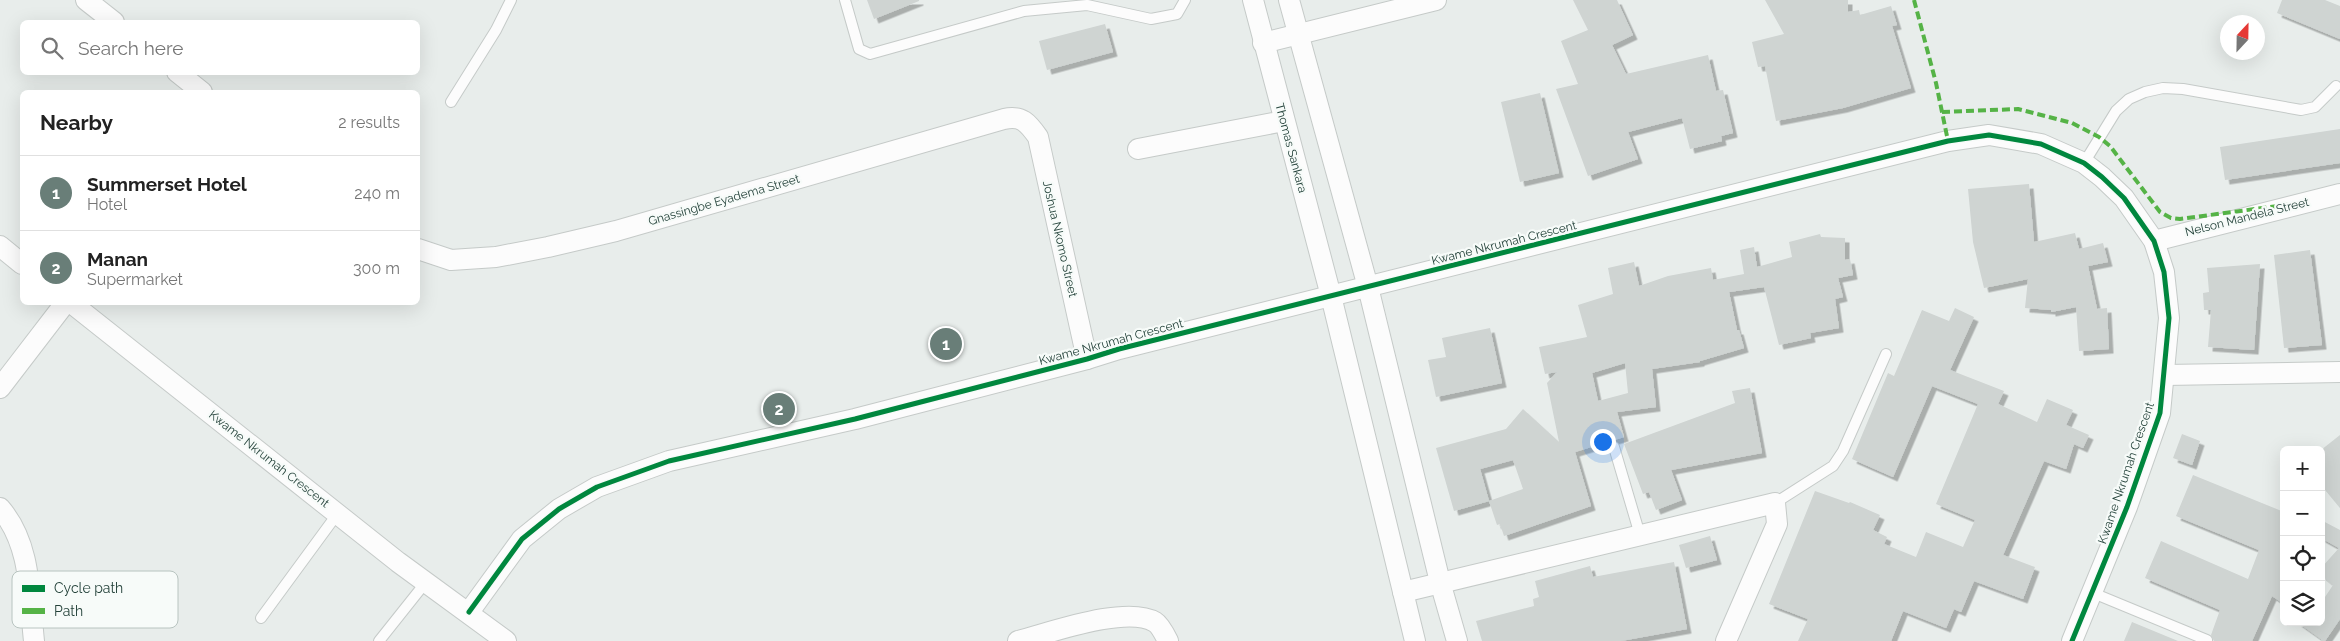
<!DOCTYPE html>
<html lang="en">
<head>
<meta charset="utf-8">
<style>
  :root { --surface:#fff; --page:#f6f6f6; --text:#222; --muted:#767676; --line:#e0e0e0; --accent:#697e78 }
  body { margin:0; font-family:Raleway,sans-serif; background:var(--page); color:var(--text) }
  .controls { position:absolute; right:15px; bottom:15px; display:grid; overflow:hidden; border-radius:8px; box-shadow:0 5px 20px #0002 }
  .controls button { width:45px; height:45px; display:grid; place-items:center; padding:0; border:0; border-bottom:1px solid var(--line); background:var(--surface); color:var(--text); font:25px sans-serif }
  .compass { position:absolute; left:2220px; top:15px; width:45px; height:45px; border-radius:50%; background:var(--surface); box-shadow:0 5px 20px #0002; rotate:22deg }
  .you { position:absolute; left:1602px; top:441px; width:18px; height:18px; margin:-12px; border:4px solid #fff; border-radius:50%; background:#1a73e8; box-shadow:0 0 0 8px #1a73e833 }
  .badge { display:grid; place-items:center; width:32px; height:32px; border-radius:50%; background:var(--accent); color:#fff; font-size:16px; font-weight:700 }
  .pin { position:absolute; translate:-50% -50%; border:2px solid #fff; box-shadow:0 1px 5px #0006 }
  .list { margin:0; padding:0; list-style:none }
  h2 { display:flex; justify-content:space-between; align-items:center; height:65px; margin:0; padding:0 20px; font-size:21px }
  h2 small { font-size:16px; font-weight:400; color:var(--muted) }
  .list li { display:grid; grid-template-columns:32px 1fr auto; gap:15px; align-items:center; box-sizing:border-box; height:75px; padding:0 20px; border-top:1px solid var(--line) }
  .list b { display:block; font-size:19px; white-space:nowrap }
  .list p { margin:0; font-size:16px; white-space:nowrap; color:var(--muted) }
  .list em { font-size:16px; font-style:normal; color:var(--muted) }
  .icon { flex:none; width:28px; height:28px; fill:none; stroke:currentColor; stroke-width:2; stroke-linecap:round; stroke-linejoin:round }
  .map { position:relative; flex:none; width:2340px; height:641px; overflow:hidden }
  .search { position:absolute; background:var(--surface); box-shadow:0 5px 20px #0002; left:20px; top:20px; width:400px; height:55px; display:flex; align-items:center; gap:12px; box-sizing:border-box; padding:0 18px; border-radius:8px; color:var(--muted); font-size:19px }
  .panel { position:absolute; background:var(--surface); box-shadow:0 5px 20px #0002; left:20px; top:90px; width:400px; height:215px; border-radius:8px }
  .map>svg:first-child { display:block }
  .building { fill:#cfd4d2; fill-rule:evenodd; filter:url(#shadow) }
  .lines { fill:none; stroke-linecap:round; stroke-linejoin:round }
  .service-casing { stroke:#c5cac8; stroke-width:12 }
  .minor-casing { stroke:#c5cac8; stroke-width:22 }
  .service { stroke:#fcfcfc; stroke-width:10 }
  .minor { stroke:#fcfcfc; stroke-width:20 }
  .quiet { stroke:#55b346; stroke-width:4; stroke-dasharray:8 4; stroke-linecap:butt }
  .cycleway-casing { stroke:#f7fbf9; stroke-width:8 }
  .cycleway { stroke:#00873e; stroke-width:5 }
  .labels { text-anchor:middle; stroke-width:4.5; stroke-linejoin:round; paint-order:stroke }
  .street-label { font-size:12px; fill:#24423a; stroke:#f7fbf9 }
  .key { fill:#f7fbf9; stroke:#b8c4c0; stroke-width:1 }
  .key-label { font-size:14px; fill:#24423a }
</style>
</head>
<body>
<div class="map">
<svg width="2340" height="641" viewBox="0 0 2340 641">
  <defs>
    <filter id="shadow"><feDropShadow dx="4.5" dy="4.5" stdDeviation="0" flood-color="#0004"/></filter>
  </defs>
  <rect width="100%" height="100%" fill="#e8edeb"/>
  <g class="building">
    <polygon points="867,0 919,0 919,1 874,19"/>
    <polygon points="1573,0 1617,0 1633,35 1612,45 1626,74 1708,55 1716,91 1723,90 1733,133 1721,136 1722,141 1690,149 1682,118 1628,132 1638,159 1588,176 1556,89 1578,84 1561,41 1588,30"/>
    <polygon points="1765,0 1848,0 1848,12 1859,10 1860,15 1891,6 1897,25 1892,26 1911,88 1843,108 1776,121 1765,66 1758,67 1752,42 1784,34"/>
    <polygon points="2282,0 2325,0 2340,6 2340,39 2277,13"/>
    <polygon points="1105,24 1113,52 1047,70 1039,41"/>
    <polygon points="1540,93 1559,173 1520,182 1501,102"/>
    <polygon points="2340,129 2340,163 2225,180 2220,147"/>
    <polygon points="2029,184 2034,242 2075,233 2079,249 2103,243 2108,262 2088,266 2097,309 2107,308 2109,349 2079,351 2076,307 2051,312 2051,310 2025,308 2028,279 1984,288 1973,242 1968,189"/>
    <path d="M 1820,234 L 1821,237 L 1845,238 L 1845,260 L 1850,259 L 1853,275 L 1838,278 L 1843,297 L 1835,299 L 1839,328 L 1810,333 L 1811,338 L 1779,345 L 1764,287 L 1729,292 L 1737,330 L 1739,330 L 1744,348 L 1700,361 L 1700,362 L 1652,369 L 1656,407 L 1617,412 L 1624,437 L 1575,452 L 1591,506 L 1504,536 L 1500,524 L 1497,525 L 1489,501 L 1523,489 L 1513,460 L 1480,469 L 1489,501 L 1454,511 L 1436,448 L 1506,429 L 1523,409 L 1559,442 L 1547,383 L 1557,372 L 1545,374 L 1539,347 L 1587,337 L 1578,305 L 1613,294 L 1608,268 L 1634,262 L 1639,286 L 1668,276 L 1711,268 L 1713,280 L 1744,274 L 1740,250 L 1754,247 L 1757,267 L 1792,257 L 1789,242 ZM 1625,363 L 1628,393 L 1598,401 L 1592,373 Z"/>
    <polygon points="2310,250 2322,345 2284,348 2274,255"/>
    <polygon points="2260,264 2254,350 2208,347 2211,310 2204,310 2203,293 2209,292 2207,268"/>
    <polygon points="1955,308 1974,317 1950,370 2004,391 1998,404 2037,422 2047,399 2073,410 2066,425 2089,435 2083,448 2074,444 2066,469 2044,461 2003,555 2035,567 2023,599 1974,581 1961,612 1954,609 1946,628 1903,611 1891,641 1798,641 1808,619 1769,604 1815,491 1849,503 1850,502 1880,515 1873,530 1887,537 1884,544 1916,557 1926,532 1963,547 1975,520 1936,504 1978,404 1932,386 1893,477 1852,459 1888,373 1894,376 1922,310 1949,321"/>
    <polygon points="1490,328 1502,383 1436,397 1428,360 1446,357 1442,338"/>
    <polygon points="1750,388 1762,453 1671,470 1682,500 1656,510 1649,492 1643,494 1624,444 1735,403 1732,391"/>
    <polygon points="2182,434 2200,441 2192,465 2173,458"/>
    <polygon points="2340,435 2340,508 2321,485 2321,450"/>
    <polygon points="2193,475 2284,512 2284,604 2272,596 2252,641 2214,641 2211,635 2220,610 2145,578 2161,541 2248,579 2259,550 2176,516"/>
    <polygon points="2321,520 2340,530 2340,619 2325,641 2321,641 2321,639 2297,622 2321,622 2321,603 2333,585 2321,575 2321,568 2339,548 2321,538"/>
    <polygon points="1710,536 1717,560 1686,568 1679,545"/>
    <polygon points="1674,562 1687,629 1621,641 1482,641 1476,621 1534,606 1533,599 1539,597 1535,581 1590,566 1593,577"/>
    <polygon points="2132,622 2178,641 2124,641"/>
  </g>
  <g class="lines">
    <g class="service-casing">
      <g id="service">
        <polyline points="845,0 859,49 870,54 1024,11 1087,5 1151,19 1177,14 1185,0"/>
        <polyline points="451,102 496,30 511,0"/>
        <polyline points="2084,163 2116,111 2129,99 2145,92 2163,88 2183,89 2301,110 2315,107 2336,86"/>
        <polyline points="1614,447 1640,535"/>
        <polyline points="1775,503 1833,466 1843,451 1886,354"/>
        <polyline points="2093,593 2207,640"/>
        <polyline points="261,618 338,513"/>
        <polyline points="379,641 426,582"/>
      </g>
    </g>
    <g class="minor-casing">
      <g id="minor">
        <polyline points="86,0 114,22"/>
        <polyline points="1253,0 1331,296 1415,641"/>
        <polyline points="1289,0 1368,287 1440,582 1457,641"/>
        <polyline points="1263,43 1436,0"/>
        <polyline points="177,72 202,92"/>
        <polyline points="1138,149 1284,121"/>
        <polyline points="2154,241 2340,194"/>
        <polyline points="0,246 22,264"/>
        <path d="M 418,249 L 451,260 L 496,257 L 548,247 L 616,231 L 1004,119 C 1022,115 1028,123 1038,137 L 1087,359"/>
        <polyline points="70,302 398,562 506,641"/>
        <polyline points="2165,375 2340,372"/>
        <polyline points="0,388 66,302"/>
        <path d="M 0,508 C 32,545 29,596 34,641"/>
        <polyline points="1403,592 1775,503 1777,524 1726,641"/>
        <polyline points="469,612 522,539 559,509 597,487 669,461 855,419 1087,359 1119,349 1948,141 1989,135 2041,144 2084,163 2102,177 2124,198 2154,241 2164,272 2169,318 2160,413 2127,507 2072,641"/>
        <path d="M 1018,641 C 1050,633 1126,605 1155,622 C 1160,625 1165,635 1168,641"/>
      </g>
    </g>
    <use href="#service" class="service"/>
    <use href="#minor" class="minor"/>
    <g class="quiet">
      <polyline points="1914,0 1936,83 1948,141"/>
      <polyline points="1942,112 2018,109 2072,123 2099,137 2110,146 2160,212 2171,218 2180,219 2300,203"/>
    </g>
    <g class="cycleway-casing">
      <polyline id="cycleway" points="469,612 522,539 559,509 597,487 669,461 855,419 1087,359 1119,349 1948,141 1989,135 2041,144 2084,163 2102,177 2124,198 2154,241 2164,272 2169,318 2160,413 2127,507 2072,641"/>
    </g>
    <use href="#cycleway" class="cycleway"/>
  </g>
  <g class="labels">
    <g class="street-label">
      <text transform="translate(1291 148) rotate(75)" y="4">Thomas Sankara</text>
      <text transform="translate(724 200) rotate(-16)" y="4">Gnassingbe Eyadema Street</text>
      <text transform="translate(2247 217) rotate(-14)" y="4">Nelson Mandela Street</text>
      <text transform="translate(1060 239) rotate(77)" y="4">Joshua Nkomo Street</text>
      <text transform="translate(1504 243) rotate(-14)" y="4">Kwame Nkrumah Crescent</text>
      <text transform="translate(1111 342) rotate(-15)" y="4">Kwame Nkrumah Crescent</text>
      <text transform="translate(269 459) rotate(38)" y="4">Kwame Nkrumah Crescent</text>
      <text transform="translate(2126 473) rotate(-71)" y="4">Kwame Nkrumah Crescent</text>
    </g>
  </g>
  <rect x="12" y="571" width="166" height="57" rx="8" class="key"/>
  <rect x="22" y="585" width="23" height="7" fill="#00873e"/>
  <rect x="22" y="608" width="23" height="6" fill="#55b346"/>
  <g class="key-label">
    <text x="54" y="593">Cycle path</text>
    <text x="54" y="616">Path</text>
  </g>
</svg>
<div class="controls">
<button>+</button>
<button>−</button>
<button><svg class="icon" aria-label="locate" viewBox="0 0 24 24"><circle cx="12" cy="12" r="6"/><path d="M12 2v4M12 18v4M2 12h4M18 12h4"/></svg></button>
<button><svg class="icon" aria-label="layers" viewBox="0 0 24 24"><path d="M12 4l9 5-9 5-9-5zM3 14l9 5 9-5"/></svg></button>
</div>
<svg class="compass" viewBox="-18 -18 36 36"><path d="M0-13l5 13h-10z" fill="#e53935"/><path d="M0 13l5-13h-10z" fill="#767676"/></svg>
<div class="you"></div>
<div class="pin badge" style="left:946px;top:344px">1</div>
<div class="pin badge" style="left:779px;top:409px">2</div>
<div class="search"><svg class="icon" aria-label="search" viewBox="0 0 24 24"><circle cx="10" cy="10" r="6"/><path d="M15 15l6 6"/></svg>Search here</div>
<section class="panel">
<h2>Nearby<small>2 results</small></h2>
<ul class="list">
<li><span class="badge">1</span><div><b>Summerset Hotel</b><p>Hotel</p></div><em>240 m</em></li>
<li><span class="badge">2</span><div><b>Manan</b><p>Supermarket</p></div><em>300 m</em></li>
</ul>
</section>
</div>
</body>
</html>
